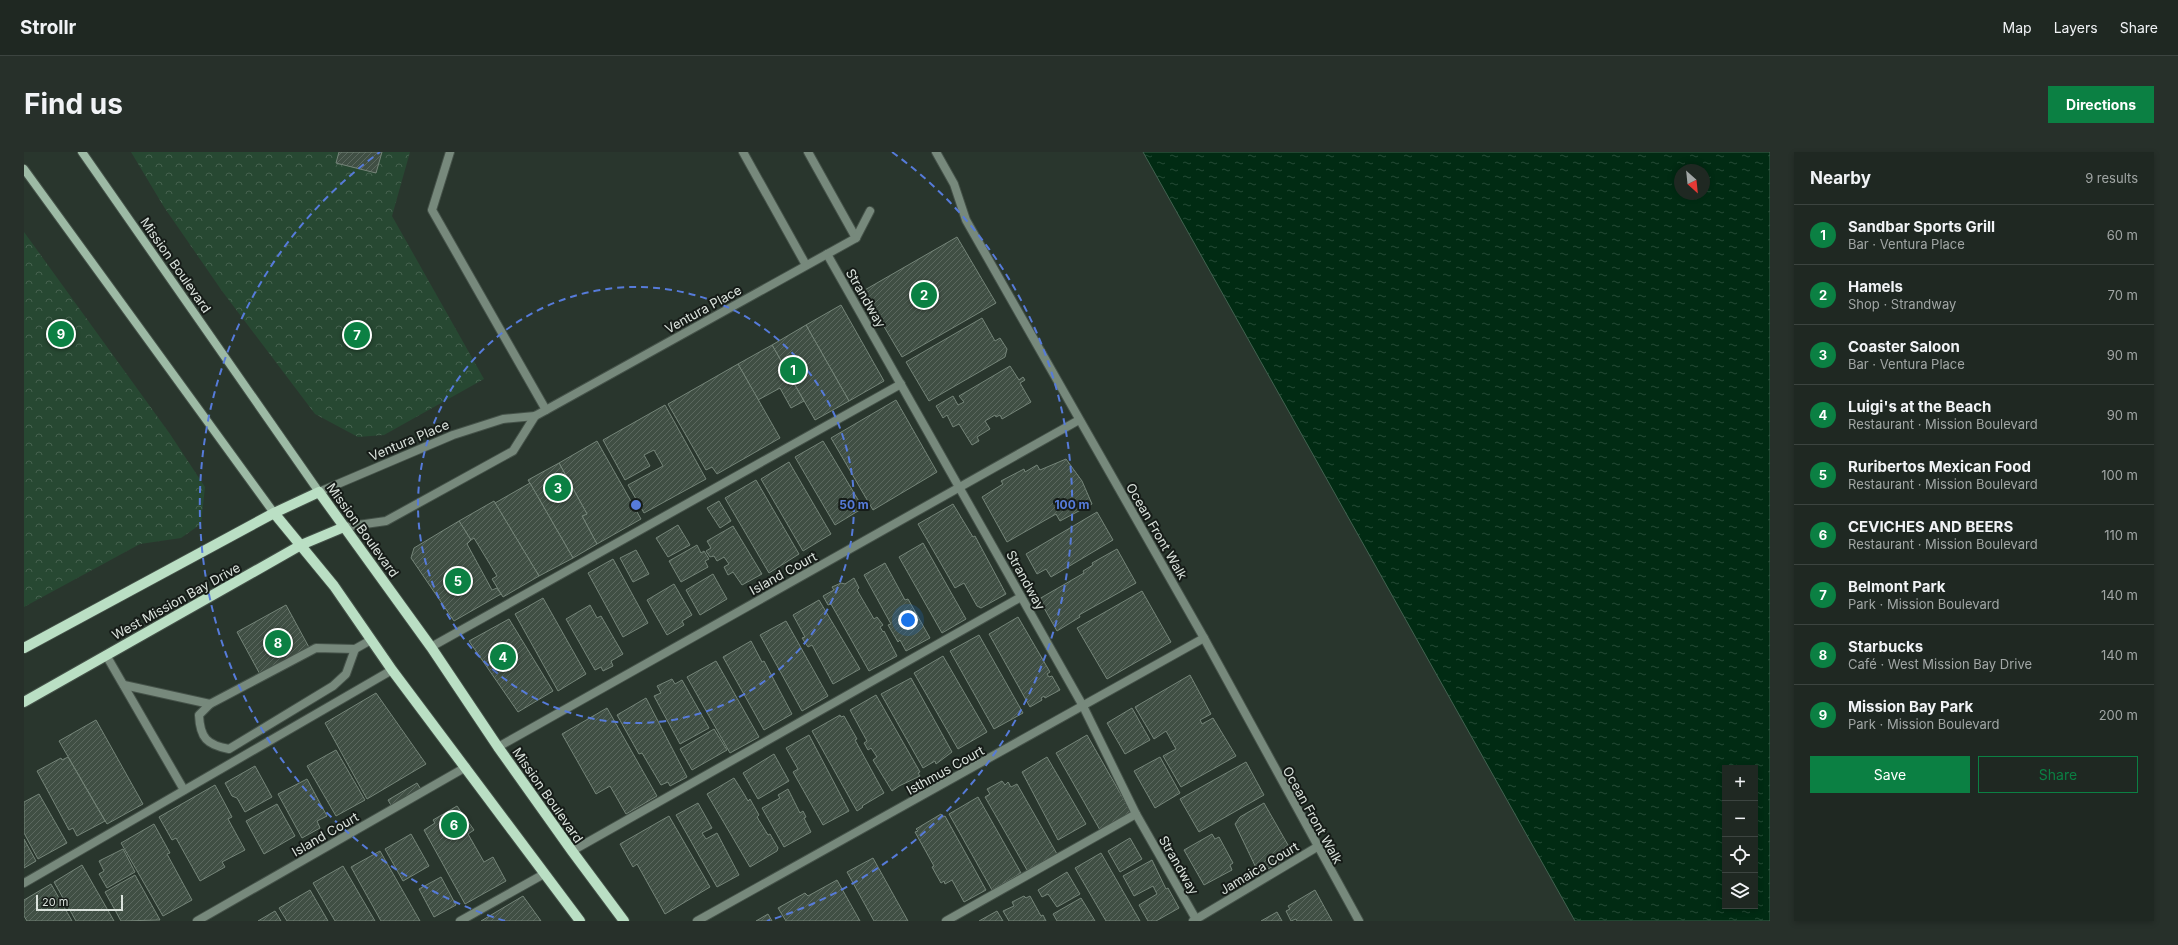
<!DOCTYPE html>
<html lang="en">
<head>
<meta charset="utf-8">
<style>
  :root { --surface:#1f2822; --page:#27302a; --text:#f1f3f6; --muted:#a1a6a5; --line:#3c4440; --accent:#0b8043 }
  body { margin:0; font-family:Inter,sans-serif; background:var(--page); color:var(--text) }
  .controls { position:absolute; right:12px; bottom:12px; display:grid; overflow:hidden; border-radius:0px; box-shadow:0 2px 6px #0003 }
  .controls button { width:36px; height:36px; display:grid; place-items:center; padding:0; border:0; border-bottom:1px solid var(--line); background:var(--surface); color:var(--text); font:20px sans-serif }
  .compass { position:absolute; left:1650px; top:12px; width:36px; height:36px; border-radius:50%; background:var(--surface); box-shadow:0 2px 6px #0003; rotate:153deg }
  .scale { position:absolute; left:12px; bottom:10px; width:87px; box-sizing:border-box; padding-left:4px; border:2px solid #dbe3dd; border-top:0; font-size:11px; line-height:14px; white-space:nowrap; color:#dbe3dd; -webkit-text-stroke:3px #161c18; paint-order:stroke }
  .you { position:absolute; left:884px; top:468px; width:14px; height:14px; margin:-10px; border:3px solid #fff; border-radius:50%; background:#1a73e8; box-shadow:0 0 0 6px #1a73e833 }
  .badge { display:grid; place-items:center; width:26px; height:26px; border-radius:50%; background:var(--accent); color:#fff; font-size:13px; font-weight:700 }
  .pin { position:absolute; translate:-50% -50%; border:2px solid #fff; box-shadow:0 1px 4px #0006 }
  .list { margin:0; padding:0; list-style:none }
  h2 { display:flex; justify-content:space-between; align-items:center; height:52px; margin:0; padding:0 16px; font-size:17px }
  h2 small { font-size:13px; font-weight:400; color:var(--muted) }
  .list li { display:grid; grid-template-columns:26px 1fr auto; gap:12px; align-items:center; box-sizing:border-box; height:60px; padding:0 16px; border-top:1px solid var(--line) }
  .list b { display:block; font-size:15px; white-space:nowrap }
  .list p { margin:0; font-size:13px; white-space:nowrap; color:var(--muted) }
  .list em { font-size:13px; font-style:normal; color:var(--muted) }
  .actions { display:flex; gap:8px; padding:12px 16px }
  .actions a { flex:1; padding:9px 0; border:1px solid var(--accent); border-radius:0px; text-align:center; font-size:14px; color:var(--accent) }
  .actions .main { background:var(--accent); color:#fff }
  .icon { flex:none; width:22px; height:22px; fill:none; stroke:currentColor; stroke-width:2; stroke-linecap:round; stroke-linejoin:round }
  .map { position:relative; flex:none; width:1746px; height:769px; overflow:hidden; border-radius:0px }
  header { display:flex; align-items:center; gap:24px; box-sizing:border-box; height:56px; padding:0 20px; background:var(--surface); border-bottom:1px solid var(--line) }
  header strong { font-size:19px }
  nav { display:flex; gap:22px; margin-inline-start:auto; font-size:14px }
  .intro { display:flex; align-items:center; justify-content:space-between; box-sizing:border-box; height:96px; padding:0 24px }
  h1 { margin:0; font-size:28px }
  .button { padding:10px 18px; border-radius:0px; background:var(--accent); color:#fff; font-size:14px; font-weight:700 }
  main { display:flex; gap:24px; padding:0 24px }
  aside { flex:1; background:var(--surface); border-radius:0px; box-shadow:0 2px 6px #0003 }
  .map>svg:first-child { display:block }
  .park { fill:url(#park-crowns) }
  .water { fill:url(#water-ripples); stroke:#426250; fill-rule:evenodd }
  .building { fill:url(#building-hatch); stroke:#758579 }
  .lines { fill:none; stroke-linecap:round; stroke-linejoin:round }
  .lane-casing { stroke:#455249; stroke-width:10 }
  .street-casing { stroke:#455249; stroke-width:10 }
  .secondary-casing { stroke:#455249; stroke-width:10 }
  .primary-casing { stroke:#455249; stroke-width:12 }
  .lane { stroke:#77897c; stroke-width:8 }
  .street { stroke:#77897c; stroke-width:8 }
  .secondary { stroke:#9dbaa5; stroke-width:8 }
  .primary { stroke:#badfc4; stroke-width:10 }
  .ring { fill:none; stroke:#567bda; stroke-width:2; stroke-dasharray:7 5 }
  .labels { text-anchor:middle; stroke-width:4; stroke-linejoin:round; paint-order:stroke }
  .street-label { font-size:13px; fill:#dbe3dd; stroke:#161c18 }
  .centre { fill:#567bda; stroke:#161c18; stroke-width:2 }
  .ring-label { font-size:12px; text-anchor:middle; font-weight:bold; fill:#567bda; stroke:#161c18; stroke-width:4; stroke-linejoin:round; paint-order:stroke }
</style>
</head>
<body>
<header>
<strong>Strollr</strong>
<nav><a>Map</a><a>Layers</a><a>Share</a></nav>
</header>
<div class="intro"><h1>Find us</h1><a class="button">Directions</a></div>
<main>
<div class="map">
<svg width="1746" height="769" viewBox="0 0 1746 769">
  <defs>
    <pattern id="park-crowns" width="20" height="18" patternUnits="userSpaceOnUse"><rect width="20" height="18" fill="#274832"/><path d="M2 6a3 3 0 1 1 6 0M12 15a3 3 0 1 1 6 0" fill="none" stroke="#46624f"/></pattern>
    <pattern id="water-ripples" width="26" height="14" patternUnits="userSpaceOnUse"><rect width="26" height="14" fill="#012b13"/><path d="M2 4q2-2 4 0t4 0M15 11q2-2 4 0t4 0" fill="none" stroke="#254a35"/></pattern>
    <pattern id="building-hatch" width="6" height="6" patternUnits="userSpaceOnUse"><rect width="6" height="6" fill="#404f44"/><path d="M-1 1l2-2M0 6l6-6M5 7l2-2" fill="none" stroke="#5b685f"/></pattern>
  </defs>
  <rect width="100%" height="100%" fill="#29362d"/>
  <g class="park">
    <polygon points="107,0 386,0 368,64 460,227 360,283 334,285 291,262 198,139 140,55"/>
    <polygon points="0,80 146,282 181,335 177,372 157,386 116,392 0,455"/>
  </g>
  <path class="water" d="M 1119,0 L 1746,0 L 1746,769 L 1551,769 ZM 1656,18 L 1680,18 L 1680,42 L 1656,42 ZM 1701,616 L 1731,616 L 1731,754 L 1701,754 Z"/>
  <g class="building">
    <polygon points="315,0 358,0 352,21 312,11"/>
    <polygon points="933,85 972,151 878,205 839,139"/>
    <polygon points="817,153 860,229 825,249 782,173"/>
    <polygon points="958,166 971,189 976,186 983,197 981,205 905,249 882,210"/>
    <polygon points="782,173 825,249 791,268 748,193"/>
    <polygon points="748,193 780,249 767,256 756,236 734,248 714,212"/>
    <polygon points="714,212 756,286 693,322 688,315 682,318 644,252"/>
    <polygon points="986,214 995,228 999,225 1001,228 996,231 1007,250 978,267 976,263 972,265 971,263 961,269 966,277 953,285 955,289 948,293 935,272 929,275 923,263 919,266 912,254 929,244 934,253 940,250 935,244"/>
    <polygon points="872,248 913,320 849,358 807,286"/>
    <polygon points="641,253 682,327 620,361 604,333 639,314 630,298 620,303 626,314 601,328 579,288"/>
    <polygon points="573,289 617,367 573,392 558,364 563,362 535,311"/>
    <polygon points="799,289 839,356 811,373 771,305"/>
    <polygon points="1042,307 1058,329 1068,352 1036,369 1032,362 983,390 958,345 979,332 977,329 1000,317 1001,320 1013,313 1016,318"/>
    <polygon points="765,310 807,382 779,399 737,327"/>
    <polygon points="535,311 563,362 558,364 573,392 549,406 504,328"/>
    <polygon points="732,328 775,402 745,421 701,346"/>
    <polygon points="506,331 549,406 515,424 471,351"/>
    <polygon points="470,349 515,424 479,445 468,427 473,424 450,386 447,388 435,369"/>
    <polygon points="695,349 707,369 696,376 683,356"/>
    <polygon points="929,352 949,385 951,384 982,442 957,456 953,454 940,431 931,436 894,372"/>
    <polygon points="1073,360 1089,388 1027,425 1022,417 1013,422 1002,402"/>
    <polygon points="435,369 447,388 443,392 468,438 473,436 477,442 430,469 387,406 390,396"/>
    <polygon points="654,373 666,393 644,405 632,386"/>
    <polygon points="709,374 738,422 718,433 709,420 704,423 700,415 705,412 700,405 693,409 690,404 686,405 682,399 687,396 683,389"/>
    <polygon points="899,391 942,467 918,481 875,405"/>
    <polygon points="673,393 677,401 680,399 685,407 681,409 684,415 657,430 645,409"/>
    <polygon points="1093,397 1112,431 1055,463 1056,465 1033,479 1015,447 1060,421 1059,419 1069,413 1068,411"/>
    <polygon points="612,398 625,422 609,430 596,406"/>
    <polygon points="589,407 624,471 599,485 564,421"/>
    <polygon points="861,411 881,448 884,447 906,486 882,499 876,488 874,490 864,473 867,472 840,423"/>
    <polygon points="689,422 703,447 676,463 662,438"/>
    <polygon points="830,426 835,436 833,438 850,467 853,465 859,473 856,475 859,480 860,479 873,504 845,519 807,452 804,453 799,444 810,438 808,435 817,431 821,432"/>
    <polygon points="650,432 668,463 658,469 660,473 643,483 623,448"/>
    <polygon points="1118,439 1147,490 1083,527 1053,476"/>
    <polygon points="519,446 562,522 534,539 491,462"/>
    <polygon points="795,448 836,517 809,532 788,493 784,495 778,486 781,485 769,463"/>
    <polygon points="262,453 287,499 238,526 213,480"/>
    <polygon points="566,453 573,466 577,464 599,502 587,509 589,514 579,519 577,515 571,518 542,467"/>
    <polygon points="994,465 1026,520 1023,522 1025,525 1028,524 1036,538 1021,546 1020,544 1017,546 1018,548 1006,555 965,482"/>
    <polygon points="485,467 529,539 494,560 445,489"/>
    <polygon points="762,469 804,544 778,559 736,483"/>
    <polygon points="955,483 999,561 970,577 926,499"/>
    <polygon points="727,489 738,510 740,509 768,562 740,578 699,505"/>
    <polygon points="919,504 963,580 934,597 890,521"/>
    <polygon points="692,509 735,585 706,601 663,525"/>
    <polygon points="1166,523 1187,562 1176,568 1178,572 1189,566 1212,604 1157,635 1139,604 1152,597 1142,579 1130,587 1111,555"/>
    <polygon points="887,526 928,600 912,612 911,609 899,616 857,542"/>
    <polygon points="648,527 651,532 658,528 685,576 656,592 630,544 637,541 633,534"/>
    <polygon points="352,541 402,612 343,647 301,571"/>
    <polygon points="852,543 896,620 894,621 896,624 875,634 868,639 849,608 853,605 847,596 844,598 840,591 843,589 826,558"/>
    <polygon points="622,546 663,625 646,634 644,630 637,633 618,601 615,602 593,563"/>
    <polygon points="583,556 633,644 602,662 586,634 572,642 538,582"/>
    <polygon points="1108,556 1126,588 1101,602 1083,571"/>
    <polygon points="816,563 817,565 820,564 833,587 831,588 860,641 838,654 839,655 833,659 788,579"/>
    <polygon points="72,568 119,652 83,672 35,589"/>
    <polygon points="690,577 703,598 668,618 656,597"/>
    <polygon points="785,583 825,659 799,673 769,620 774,617 762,596"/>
    <polygon points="1063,583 1107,660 1076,678 1032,601"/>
    <polygon points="312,598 341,648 312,664 283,614"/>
    <polygon points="750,602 765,629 734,647 719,621"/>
    <polygon points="44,605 81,669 53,684 49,676 45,678 13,619 37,606 38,608"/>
    <polygon points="1023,605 1062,672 1034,688 998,620"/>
    <polygon points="1136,605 1156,641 1131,656 1110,619"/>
    <polygon points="1222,610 1240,643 1175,680 1156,647"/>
    <polygon points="231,614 248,645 221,660 213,646 208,644 201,631"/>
    <polygon points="710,626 720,642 724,649 726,647 735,663 733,665 744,683 746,682 754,696 753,699 726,715 683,642"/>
    <polygon points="283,627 303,664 293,669 296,676 278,686 254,642"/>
    <polygon points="978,629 981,633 984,630 987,635 993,632 1033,702 1003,718 961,645 966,642 963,637"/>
    <polygon points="393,631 398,639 368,655 364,648"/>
    <polygon points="191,633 208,665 204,667 221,698 198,710 201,715 176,729 152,686 148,688 135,665"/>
    <polygon points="764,637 776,661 779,659 782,665 780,666 787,680 760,695 738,656 756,646 754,643"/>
    <polygon points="15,642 43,691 14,707 0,681 0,650"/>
    <polygon points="954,645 997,721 968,738 925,662"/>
    <polygon points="674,651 688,676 678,681 682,687 693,681 715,723 693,735 652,663"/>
    <polygon points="1240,651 1268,700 1254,708 1255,711 1235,722 1211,672 1216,665"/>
    <polygon points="253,652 271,684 240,702 222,669"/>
    <polygon points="433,654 450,678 444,682 460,710 469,705 482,729 441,752 400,678 411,671 409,668"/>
    <polygon points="917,662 919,665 921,664 962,738 940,750 928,728 921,732 920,729 917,731 908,715 910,714 891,680 894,679 892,677"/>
    <polygon points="645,664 686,735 641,762 613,712 609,715 596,692"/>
    <polygon points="130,672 146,701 143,702 168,748 139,764 97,691"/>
    <polygon points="387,682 405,714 379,729 361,697"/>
    <polygon points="1188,682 1191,687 1195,685 1209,711 1206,713 1208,718 1180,733 1160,698"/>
    <polygon points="1106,686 1118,707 1096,720 1084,699"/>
    <polygon points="0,687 12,709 0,716"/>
    <polygon points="99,697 111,720 83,736 75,722 80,719 75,709"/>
    <polygon points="356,699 396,769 357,769 327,715"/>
    <polygon points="1077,701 1116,769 1082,769 1051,716"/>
    <polygon points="849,706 884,769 850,769 823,720"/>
    <polygon points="1128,708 1142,737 1144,736 1155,756 1132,769 1124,769 1115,753 1133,742 1129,734 1110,744 1099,724"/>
    <polygon points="58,713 90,769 52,769 30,730"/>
    <polygon points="319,714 351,769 311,769 289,731"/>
    <polygon points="1043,720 1056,742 1033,755 1024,742 1018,745 1014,738"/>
    <polygon points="111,723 136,768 97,769 81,740"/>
    <polygon points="417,725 432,753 410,765 395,737"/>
    <polygon points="813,728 836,769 762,769 754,756 781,741 784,744"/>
    <polygon points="27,732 48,769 3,769 0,764 0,748"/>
    <polygon points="286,738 304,769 263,769 255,756"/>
    <polygon points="1291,738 1308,769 1273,769 1272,767 1267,769 1262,759 1266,757 1264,754"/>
    <polygon points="499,744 517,769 457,769"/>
    <polygon points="1000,744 1002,746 1006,744 1017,764 1019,763 1022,769 985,769 979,759 990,754 988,750"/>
    <polygon points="1057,746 1071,769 1033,769 1029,762"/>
    <polygon points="251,759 257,769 234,769"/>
    <polygon points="973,759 979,769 955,769"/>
    <polygon points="1253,760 1258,769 1237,769"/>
    <polygon points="744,762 748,769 732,769"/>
  </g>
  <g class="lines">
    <g class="lane-casing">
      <g id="lane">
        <polyline points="426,0 408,58 522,258"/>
        <polyline points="719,0 782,113"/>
        <polyline points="784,0 832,86"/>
        <polyline points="407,495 877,232"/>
        <polyline points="82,503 160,638"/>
        <polyline points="100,533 186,552 292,496 331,497 347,488"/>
        <path d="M 186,552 L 175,563 C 176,586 183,593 205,597 L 309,534 L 322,522 L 331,497"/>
        <polyline points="548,699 997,445"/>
        <polyline points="0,731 368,518"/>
        <polyline points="436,769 520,722"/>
        <polyline points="922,769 1112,662"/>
      </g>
    </g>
    <g class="street-casing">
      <g id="street">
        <polyline points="912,0 930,32 942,68 1180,486 1335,769"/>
        <polyline points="803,102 1059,554 1112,662 1173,769"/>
        <polyline points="295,340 429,283 479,267 511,264 522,258 832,86 846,59"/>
        <polyline points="320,375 362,369 489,299 511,264"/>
        <polyline points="474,595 1055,268"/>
        <polyline points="173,769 442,615"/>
        <polyline points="673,769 1180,486"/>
        <polyline points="1169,769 1293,695"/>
      </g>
    </g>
    <g class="secondary-casing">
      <g id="secondary">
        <polyline points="58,0 295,340"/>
        <polyline points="0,17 250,361"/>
      </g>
    </g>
    <g class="primary-casing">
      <g id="primary">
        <polyline points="250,361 310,434 368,518 556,769"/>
        <polyline points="0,496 250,361 295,340 407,495 474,595 548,699 600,769"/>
        <polyline points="0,550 277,393 320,375"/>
      </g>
    </g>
    <use href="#lane" class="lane"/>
    <use href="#street" class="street"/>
    <use href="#secondary" class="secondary"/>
    <use href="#primary" class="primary"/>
  </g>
  <g class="ring">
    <circle cx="612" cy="353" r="218"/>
    <path d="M481 769A436 436 0 0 1 356 0M868 0A436 436 0 0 1 743 769"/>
  </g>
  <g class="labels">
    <g class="street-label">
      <text transform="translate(152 113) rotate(55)" y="5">Mission Boulevard</text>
      <text transform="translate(842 146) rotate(60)" y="5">Strandway</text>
      <text transform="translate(679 157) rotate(-29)" y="5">Ventura Place</text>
      <text transform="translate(385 288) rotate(-23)" y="5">Ventura Place</text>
      <text transform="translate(339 378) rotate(54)" y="5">Mission Boulevard</text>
      <text transform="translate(1133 379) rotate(60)" y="5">Ocean Front Walk</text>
      <text transform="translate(759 421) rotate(-29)" y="5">Island Court</text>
      <text transform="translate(1002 428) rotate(61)" y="5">Strandway</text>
      <text transform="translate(152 449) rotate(-29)" y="5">West Mission Bay Drive</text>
      <text transform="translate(921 618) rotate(-29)" y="5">Isthmus Court</text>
      <text transform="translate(524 643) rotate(55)" y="5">Mission Boulevard</text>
      <text transform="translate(1289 663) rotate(61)" y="5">Ocean Front Walk</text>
      <text transform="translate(301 682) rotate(-30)" y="5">Island Court</text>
      <text transform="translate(1155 713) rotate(60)" y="5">Strandway</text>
      <text transform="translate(1235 716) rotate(-31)" y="5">Jamaica Court</text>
    </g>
  </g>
  <circle cx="612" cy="353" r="6" class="centre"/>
  <g class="ring-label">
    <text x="830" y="357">50 m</text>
    <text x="1048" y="357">100 m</text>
  </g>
</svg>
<div class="controls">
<button>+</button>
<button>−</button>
<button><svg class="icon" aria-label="locate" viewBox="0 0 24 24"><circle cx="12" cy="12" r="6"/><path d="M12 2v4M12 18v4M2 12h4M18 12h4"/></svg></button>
<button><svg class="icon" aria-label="layers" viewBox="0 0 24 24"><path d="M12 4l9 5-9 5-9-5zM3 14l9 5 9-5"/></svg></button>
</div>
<svg class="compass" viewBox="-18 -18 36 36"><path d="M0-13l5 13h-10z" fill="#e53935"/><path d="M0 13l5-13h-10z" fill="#a1a6a5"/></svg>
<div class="scale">20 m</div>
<div class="you"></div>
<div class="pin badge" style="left:769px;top:218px">1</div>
<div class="pin badge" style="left:900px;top:143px">2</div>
<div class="pin badge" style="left:534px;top:336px">3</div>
<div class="pin badge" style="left:479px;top:505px">4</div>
<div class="pin badge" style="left:434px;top:429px">5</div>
<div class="pin badge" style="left:430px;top:673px">6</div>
<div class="pin badge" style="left:333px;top:183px">7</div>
<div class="pin badge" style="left:254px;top:491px">8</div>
<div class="pin badge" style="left:37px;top:182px">9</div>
</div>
<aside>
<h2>Nearby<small>9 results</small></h2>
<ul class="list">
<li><span class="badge">1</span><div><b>Sandbar Sports Grill</b><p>Bar · Ventura Place</p></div><em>60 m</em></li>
<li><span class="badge">2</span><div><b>Hamels</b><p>Shop · Strandway</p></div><em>70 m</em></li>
<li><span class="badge">3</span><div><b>Coaster Saloon</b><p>Bar · Ventura Place</p></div><em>90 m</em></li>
<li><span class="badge">4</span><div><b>Luigi's at the Beach</b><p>Restaurant · Mission Boulevard</p></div><em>90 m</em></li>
<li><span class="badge">5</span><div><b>Ruribertos Mexican Food</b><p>Restaurant · Mission Boulevard</p></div><em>100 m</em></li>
<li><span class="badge">6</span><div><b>CEVICHES AND BEERS</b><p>Restaurant · Mission Boulevard</p></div><em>110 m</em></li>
<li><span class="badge">7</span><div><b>Belmont Park</b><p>Park · Mission Boulevard</p></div><em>140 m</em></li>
<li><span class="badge">8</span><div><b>Starbucks</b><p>Café · West Mission Bay Drive</p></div><em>140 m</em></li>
<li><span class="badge">9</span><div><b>Mission Bay Park</b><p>Park · Mission Boulevard</p></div><em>200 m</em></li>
</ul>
<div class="actions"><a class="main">Save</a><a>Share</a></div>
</aside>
</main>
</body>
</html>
